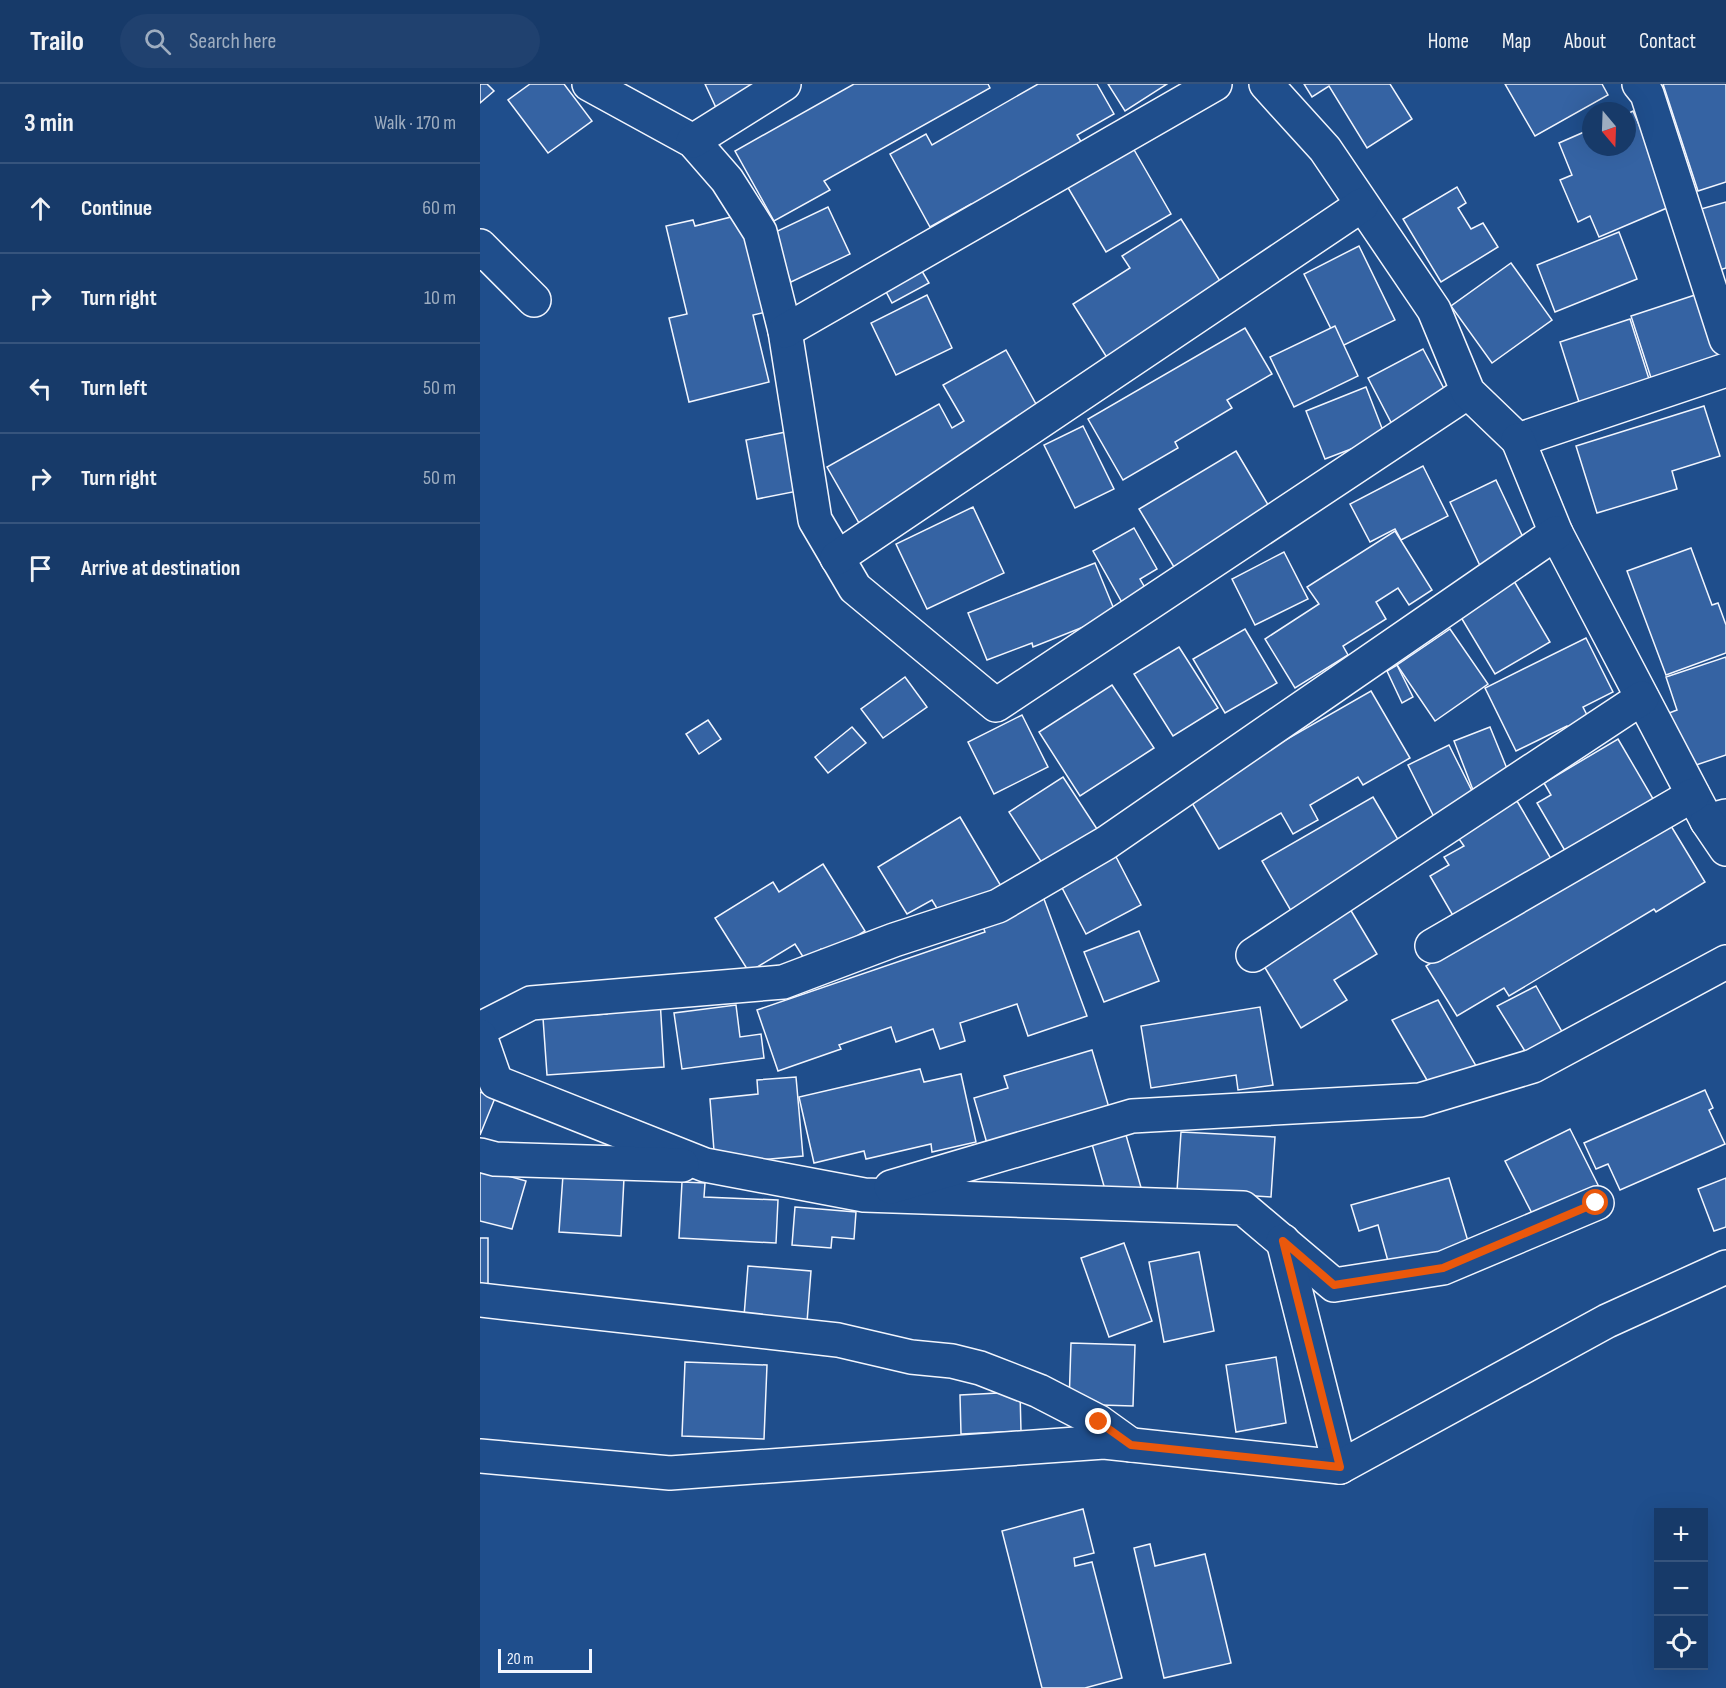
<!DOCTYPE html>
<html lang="en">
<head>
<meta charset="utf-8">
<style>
  :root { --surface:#173a69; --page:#20416f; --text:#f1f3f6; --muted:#9eadc0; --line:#36547d }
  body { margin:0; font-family:"Sofia Sans Condensed",sans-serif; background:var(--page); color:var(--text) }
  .controls { position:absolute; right:18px; bottom:18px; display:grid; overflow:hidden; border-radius:0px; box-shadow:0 6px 24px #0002 }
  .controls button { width:54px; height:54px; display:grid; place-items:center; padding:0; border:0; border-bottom:2px solid var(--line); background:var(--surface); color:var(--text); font:30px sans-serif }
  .compass { position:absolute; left:1102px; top:18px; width:54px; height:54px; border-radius:50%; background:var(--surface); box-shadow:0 6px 24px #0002; rotate:161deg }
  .scale { position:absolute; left:18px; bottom:15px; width:94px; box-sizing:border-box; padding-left:6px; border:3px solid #f2f6ff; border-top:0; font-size:16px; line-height:21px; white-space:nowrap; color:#f2f6ff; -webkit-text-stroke:4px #1f4e8c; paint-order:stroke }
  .stop { position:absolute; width:18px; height:18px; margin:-14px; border:4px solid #ea580c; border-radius:50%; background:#fff }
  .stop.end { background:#ea580c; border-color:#fff; box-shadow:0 2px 6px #0008 }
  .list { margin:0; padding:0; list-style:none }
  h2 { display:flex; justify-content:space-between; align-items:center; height:78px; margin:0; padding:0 24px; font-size:26px }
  h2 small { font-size:20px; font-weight:400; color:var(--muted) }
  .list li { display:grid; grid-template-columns:39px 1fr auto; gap:18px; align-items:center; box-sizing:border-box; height:90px; padding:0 24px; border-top:2px solid var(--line) }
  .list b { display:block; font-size:22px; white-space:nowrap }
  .list em { font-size:20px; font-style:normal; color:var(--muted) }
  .icon { flex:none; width:33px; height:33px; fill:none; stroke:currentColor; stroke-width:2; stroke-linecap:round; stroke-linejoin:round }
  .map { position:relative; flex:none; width:1246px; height:1604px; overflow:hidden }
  header { display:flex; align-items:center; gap:36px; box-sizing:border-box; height:84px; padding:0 30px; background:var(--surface); border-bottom:2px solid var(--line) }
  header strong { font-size:28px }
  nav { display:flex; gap:33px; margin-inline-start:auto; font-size:21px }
  .search { width:420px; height:54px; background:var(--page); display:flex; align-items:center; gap:15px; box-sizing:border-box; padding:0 21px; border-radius:33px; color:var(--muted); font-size:22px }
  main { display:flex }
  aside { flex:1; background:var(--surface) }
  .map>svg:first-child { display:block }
  .building { fill:#3563a3; stroke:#f2f6ff; stroke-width:1.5 }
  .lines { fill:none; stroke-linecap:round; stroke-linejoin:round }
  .minor-casing { stroke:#f2f6ff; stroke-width:36 }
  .minor { stroke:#1f4e8c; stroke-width:33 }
  .route { stroke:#ea580c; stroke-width:8 }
</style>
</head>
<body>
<header>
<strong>Trailo</strong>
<div class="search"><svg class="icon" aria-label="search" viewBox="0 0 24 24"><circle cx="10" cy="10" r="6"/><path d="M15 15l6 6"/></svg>Search here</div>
<nav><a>Home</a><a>Map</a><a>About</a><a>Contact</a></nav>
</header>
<main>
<aside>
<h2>3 min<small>Walk · 170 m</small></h2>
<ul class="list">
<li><svg class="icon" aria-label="ahead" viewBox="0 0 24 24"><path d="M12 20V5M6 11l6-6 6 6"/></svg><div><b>Continue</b></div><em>60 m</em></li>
<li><svg class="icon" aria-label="right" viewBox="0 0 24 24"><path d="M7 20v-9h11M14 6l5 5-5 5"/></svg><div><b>Turn right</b></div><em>10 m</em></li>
<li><svg class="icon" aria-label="left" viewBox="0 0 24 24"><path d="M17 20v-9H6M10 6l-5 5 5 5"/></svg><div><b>Turn left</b></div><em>50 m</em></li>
<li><svg class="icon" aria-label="right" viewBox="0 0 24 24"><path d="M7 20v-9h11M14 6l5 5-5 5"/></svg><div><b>Turn right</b></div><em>50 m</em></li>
<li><svg class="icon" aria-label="arrive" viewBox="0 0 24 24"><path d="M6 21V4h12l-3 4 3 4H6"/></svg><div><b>Arrive at destination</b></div></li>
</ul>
</aside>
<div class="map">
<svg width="1246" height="1604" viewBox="0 0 1246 1604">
  <rect width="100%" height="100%" fill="#1f4e8c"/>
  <g class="building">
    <polygon points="0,0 7,0 14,7 0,19"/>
    <polygon points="50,0 84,0 112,37 68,69 28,16"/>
    <polygon points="225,0 288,0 238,28"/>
    <polygon points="374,0 508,0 510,4 344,97 350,106 294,137 255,67"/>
    <polygon points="558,0 617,0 634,30 597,51 606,66 495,128 491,120 450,143 410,70 446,50 452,61"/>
    <polygon points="628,0 687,0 645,27"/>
    <polygon points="824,0 910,0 932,35 887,64 849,2 832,13"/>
    <polygon points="1025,0 1122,0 1128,11 1055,52"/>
    <polygon points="1183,0 1246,0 1246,98 1218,107"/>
    <polygon points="1153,27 1194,121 1119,153 1110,132 1098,138 1080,96 1092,91 1079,59 1111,45 1111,63 1147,63 1147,30"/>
    <polygon points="653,64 691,130 626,168 587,102"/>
    <polygon points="977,103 986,119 978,124 991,145 1003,139 1018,163 961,198 923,135"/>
    <polygon points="1246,118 1246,184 1239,186 1221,125"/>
    <polygon points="348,123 370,170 311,198 289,151"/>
    <polygon points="263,130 286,228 273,231 289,298 209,318 189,234 207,230 186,142 213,136 215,142"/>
    <polygon points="701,135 747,208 631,280 593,220 650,184 642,172"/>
    <polygon points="1139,148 1157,195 1075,228 1057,181"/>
    <polygon points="879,162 915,236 860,263 824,190"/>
    <polygon points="1031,179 1072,236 1012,279 971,222"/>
    <polygon points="439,182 449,199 412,219 403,202"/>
    <polygon points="1221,209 1243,277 1173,300 1151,232"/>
    <polygon points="447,211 472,264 416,291 391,239"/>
    <polygon points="1150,235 1169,295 1099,318 1080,258"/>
    <polygon points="855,242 878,292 814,323 790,273"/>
    <polygon points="765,244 792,290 747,316 752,324 695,358 698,364 643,396 608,335"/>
    <polygon points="943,265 970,316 915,346 888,294"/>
    <polygon points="526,266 561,329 505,368 379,439 347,383 459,320 472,344 484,337 463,301"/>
    <polygon points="886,303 905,352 845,375 826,327"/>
    <polygon points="1224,322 1240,372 1192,387 1197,405 1117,429 1096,362"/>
    <polygon points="603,342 634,405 595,424 564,361"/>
    <polygon points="311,347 323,406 277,415 266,356"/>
    <polygon points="756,367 790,424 697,488 659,425"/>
    <polygon points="943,382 968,432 921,456 915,445 890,458 870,420"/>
    <polygon points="1016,396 1049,466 1003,488 970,418"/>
    <polygon points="493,423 524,489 447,525 416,460"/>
    <polygon points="654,444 677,485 660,495 668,509 644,522 613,467"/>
    <polygon points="915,447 952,506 929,521 918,504 896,518 906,535 863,562 868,571 815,604 785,555 839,520 827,503"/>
    <polygon points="1211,464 1232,521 1238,519 1246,541 1246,569 1186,591 1147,487"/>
    <polygon points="804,468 828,515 775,541 752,495"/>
    <polygon points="615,479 636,530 553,563 552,559 507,576 488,529"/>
    <polygon points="1034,497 1070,558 1015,590 979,530"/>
    <polygon points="765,545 797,599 745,629 713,575"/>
    <polygon points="970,545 1008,600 955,637 917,581"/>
    <polygon points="1106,554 1133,608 1103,623 1111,639 1091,649 1087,642 1036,667 1005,604"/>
    <polygon points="699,563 738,624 693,652 654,590"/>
    <polygon points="1246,573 1246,671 1204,685 1184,631 1197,626 1186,593"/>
    <polygon points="917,581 933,613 922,619 907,587"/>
    <polygon points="425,593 447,623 403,654 381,625"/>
    <polygon points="632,601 674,664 600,712 559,648"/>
    <polygon points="891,607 930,674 883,701 878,693 830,721 838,736 813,750 801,729 739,765 708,712"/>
    <polygon points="542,631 568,683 514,710 488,658"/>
    <polygon points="228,636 241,655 219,670 206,650"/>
    <polygon points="372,643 386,659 348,689 335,673"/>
    <polygon points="1010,643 1030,692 993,706 974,657"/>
    <polygon points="1138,655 1179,725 1091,777 1057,719 1071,711 1064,699"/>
    <polygon points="969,661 996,715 955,735 928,681"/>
    <polygon points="583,693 619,748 564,782 529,728"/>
    <polygon points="893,713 923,764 814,832 782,777"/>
    <polygon points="1037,717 1077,785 979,842 950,792 969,781 964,773 984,762 977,752"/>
    <polygon points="480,733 521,802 464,836 452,816 427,830 398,783"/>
    <polygon points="1188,737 1225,798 1176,828 1174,825 1029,912 1024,904 977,932 946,882"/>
    <polygon points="633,767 661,821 606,850 578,796"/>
    <polygon points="343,780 385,847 345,872 341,865 325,876 315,860 269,888 235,834 293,798 299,808"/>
    <polygon points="564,815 607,932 548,952 537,920 480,939 485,957 460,965 453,945 416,958 411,943 359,961 361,965 298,987 277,926 505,848 501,837"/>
    <polygon points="870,825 897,870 854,896 867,916 821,944 781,877"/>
    <polygon points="659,847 679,897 624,918 604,868"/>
    <polygon points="1056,902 1085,953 1048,972 1017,922"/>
    <polygon points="180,915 184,983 67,991 63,934 127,930 126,918"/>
    <polygon points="958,916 999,987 951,1003 912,936"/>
    <polygon points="256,921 260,953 281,950 284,974 202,985 194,929"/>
    <polygon points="780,923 793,1001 758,1006 756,991 671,1004 661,942"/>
    <polygon points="612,966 630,1027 508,1063 494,1014 528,1004 524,992"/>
    <polygon points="440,985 444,998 481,990 496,1058 452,1068 451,1060 386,1075 384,1067 334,1079 319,1013"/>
    <polygon points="316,993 323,1072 235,1080 230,1015 278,1010 277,996"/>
    <polygon points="1225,1006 1233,1024 1229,1026 1245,1060 1140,1106 1128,1080 1116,1085 1104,1059"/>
    <polygon points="0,1008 15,1014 0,1051"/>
    <polygon points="644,1044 662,1107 628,1116 610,1053"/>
    <polygon points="1090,1045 1121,1107 1057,1139 1025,1077"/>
    <polygon points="701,1048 795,1053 791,1113 697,1107"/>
    <polygon points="0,1084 46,1097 32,1145 0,1137"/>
    <polygon points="83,1091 144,1094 141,1152 79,1148"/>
    <polygon points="969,1094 990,1164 911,1188 898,1141 879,1147 871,1121"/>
    <polygon points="1246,1094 1246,1143 1234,1147 1218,1105"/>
    <polygon points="202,1098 225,1099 224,1113 298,1116 296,1159 199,1154"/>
    <polygon points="315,1123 376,1128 374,1155 352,1153 351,1164 312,1161"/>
    <polygon points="0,1154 8,1154 8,1202 0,1201"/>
    <polygon points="644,1159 672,1237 629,1253 601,1174"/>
    <polygon points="719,1168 734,1247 684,1258 669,1178"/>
    <polygon points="268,1182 331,1187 326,1251 263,1245"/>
    <polygon points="591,1259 655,1261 653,1322 589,1320"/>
    <polygon points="796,1273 806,1339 756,1348 746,1281"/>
    <polygon points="205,1278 287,1281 284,1355 202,1352"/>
    <polygon points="540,1308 541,1347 481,1350 480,1311"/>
    <polygon points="603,1425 614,1469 594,1474 595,1482 612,1478 642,1594 605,1604 562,1604 522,1447"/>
    <polygon points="670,1460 675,1482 725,1470 751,1579 684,1594 654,1464"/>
  </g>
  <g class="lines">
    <g class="minor-casing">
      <g id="minor">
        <polyline points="109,0 213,57 247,96 280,148 305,247 335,436 375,504 516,621 988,308"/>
        <polyline points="786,0 845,65 954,226 988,308 1038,356 1246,286"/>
        <polyline points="1159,0 1167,10 1246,255"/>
        <polyline points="213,57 304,0"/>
        <polyline points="0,162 54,216"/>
        <polyline points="305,247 735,0"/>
        <polyline points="1038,356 1076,449 1227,737 1246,732"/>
        <polyline points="357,474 882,121"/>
        <polyline points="1227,737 1246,765"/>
        <polyline points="952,862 1213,711"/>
        <polyline points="773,871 1162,614"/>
        <polyline points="0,945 51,919 303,898 414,856 518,822 626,759 1076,449"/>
        <polyline points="0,952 16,998 225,1081 384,1111 763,1124 854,1201 963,1184 1117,1119"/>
        <polyline points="0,1071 15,1075 202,1081"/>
        <polyline points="411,1103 652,1032 940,1016 1053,982 1246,878"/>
        <polyline points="803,1157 860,1383"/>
        <polyline points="0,1216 358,1256 431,1273 472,1277 500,1284 559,1307 619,1338 651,1361"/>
        <polyline points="0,1372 190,1389 624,1358 860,1383 1127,1237 1246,1183"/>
      </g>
    </g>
    <use href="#minor" class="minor"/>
  </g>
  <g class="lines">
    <polyline class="route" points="619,1338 651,1361 860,1383 803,1157 854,1201 963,1184 1116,1119"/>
  </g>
</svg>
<div class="controls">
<button>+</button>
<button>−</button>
<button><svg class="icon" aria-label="locate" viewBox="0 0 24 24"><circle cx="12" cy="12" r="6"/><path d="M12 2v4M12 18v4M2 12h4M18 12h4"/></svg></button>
</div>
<svg class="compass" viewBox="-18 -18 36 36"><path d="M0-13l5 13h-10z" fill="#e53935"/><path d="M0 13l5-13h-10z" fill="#9eadc0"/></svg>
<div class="scale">20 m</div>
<div class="stop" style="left:1116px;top:1119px"></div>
<div class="stop end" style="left:619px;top:1338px"></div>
</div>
</main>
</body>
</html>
